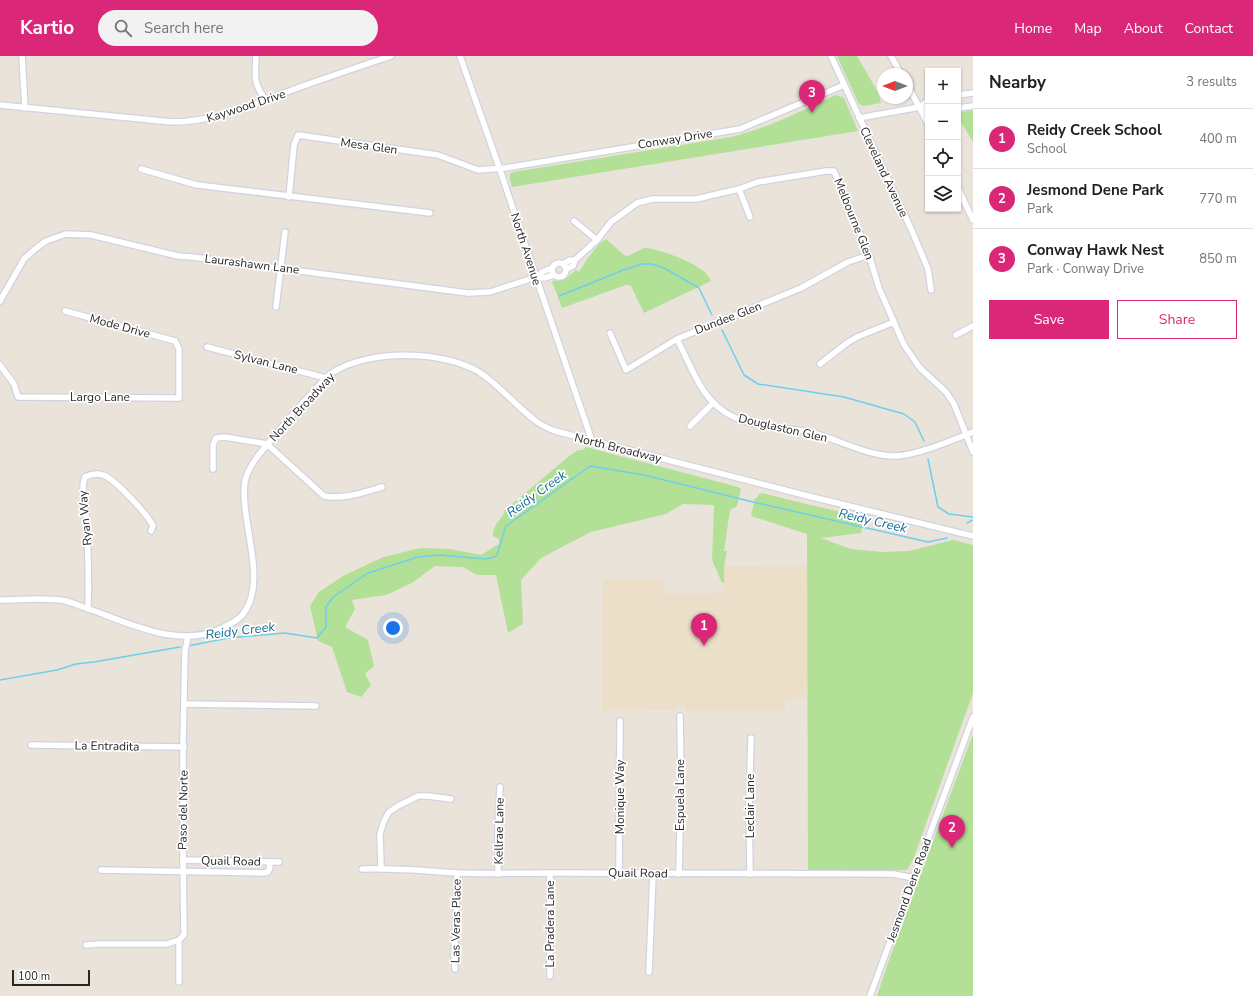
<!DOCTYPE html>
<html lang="en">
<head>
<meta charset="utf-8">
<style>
  :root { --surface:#fff; --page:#f2f2f2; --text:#202124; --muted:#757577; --line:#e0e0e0; --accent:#db2777 }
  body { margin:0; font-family:"Nunito Sans",sans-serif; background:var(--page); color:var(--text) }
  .controls { position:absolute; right:12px; top:12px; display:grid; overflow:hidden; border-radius:0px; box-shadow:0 1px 3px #0004 }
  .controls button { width:36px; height:36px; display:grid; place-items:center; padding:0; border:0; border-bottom:1px solid var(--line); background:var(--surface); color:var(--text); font:20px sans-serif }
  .compass { position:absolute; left:877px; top:12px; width:36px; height:36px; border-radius:50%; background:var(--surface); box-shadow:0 1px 3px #0004; rotate:270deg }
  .scale { position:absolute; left:12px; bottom:10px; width:78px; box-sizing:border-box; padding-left:4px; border:2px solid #282828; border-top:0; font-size:11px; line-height:14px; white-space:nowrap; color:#282828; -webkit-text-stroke:3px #fff; paint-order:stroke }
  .you { position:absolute; left:393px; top:572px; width:14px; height:14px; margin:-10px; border:3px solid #fff; border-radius:50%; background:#1a73e8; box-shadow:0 0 0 6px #1a73e833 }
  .badge { display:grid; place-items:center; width:26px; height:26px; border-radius:50%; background:var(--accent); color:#fff; font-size:13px; font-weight:700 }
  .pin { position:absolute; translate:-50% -33px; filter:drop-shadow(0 1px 2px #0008) }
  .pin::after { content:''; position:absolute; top:21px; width:14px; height:12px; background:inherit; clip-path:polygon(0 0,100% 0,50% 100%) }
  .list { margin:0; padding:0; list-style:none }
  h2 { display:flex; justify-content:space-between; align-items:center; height:52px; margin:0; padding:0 16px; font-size:17px }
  h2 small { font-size:13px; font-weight:400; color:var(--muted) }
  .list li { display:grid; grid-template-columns:26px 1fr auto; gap:12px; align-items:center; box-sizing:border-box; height:60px; padding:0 16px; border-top:1px solid var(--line) }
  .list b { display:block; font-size:15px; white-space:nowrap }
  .list p { margin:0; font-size:13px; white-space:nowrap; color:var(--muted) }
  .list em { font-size:13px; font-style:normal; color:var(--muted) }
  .actions { display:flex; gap:8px; padding:12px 16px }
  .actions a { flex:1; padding:9px 0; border:1px solid var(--accent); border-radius:0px; text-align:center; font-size:14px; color:var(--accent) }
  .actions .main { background:var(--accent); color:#fff }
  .icon { flex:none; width:22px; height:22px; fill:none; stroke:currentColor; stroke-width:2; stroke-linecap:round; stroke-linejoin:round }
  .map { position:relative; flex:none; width:973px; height:940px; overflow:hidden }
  header { display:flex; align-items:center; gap:24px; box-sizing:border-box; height:56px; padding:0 20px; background:var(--accent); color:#fff }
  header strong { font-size:19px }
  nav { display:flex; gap:22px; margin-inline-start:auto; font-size:14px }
  .search { width:280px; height:36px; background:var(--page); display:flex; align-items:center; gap:10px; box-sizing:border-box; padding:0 14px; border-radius:22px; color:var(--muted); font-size:15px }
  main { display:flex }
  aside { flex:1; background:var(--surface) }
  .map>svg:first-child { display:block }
  .education { fill:#ecdfc9 }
  .green { fill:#b3e097 }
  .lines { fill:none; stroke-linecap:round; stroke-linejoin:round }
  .stream { stroke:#6ecfeb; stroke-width:1.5 }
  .minor-casing { stroke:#cfd3e1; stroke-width:8 }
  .minor { stroke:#fff; stroke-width:5.5 }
  .labels { text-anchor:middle; stroke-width:3.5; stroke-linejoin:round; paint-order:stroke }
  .street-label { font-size:12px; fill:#282828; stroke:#fff }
  .water-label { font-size:13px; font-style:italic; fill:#106c94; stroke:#fff }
</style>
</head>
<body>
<header>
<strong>Kartio</strong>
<div class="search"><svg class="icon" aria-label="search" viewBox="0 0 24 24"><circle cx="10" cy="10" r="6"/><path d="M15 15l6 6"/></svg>Search here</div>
<nav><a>Home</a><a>Map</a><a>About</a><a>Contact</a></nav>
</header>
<main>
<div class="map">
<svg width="973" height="940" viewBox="0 0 973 940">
  <rect width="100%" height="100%" fill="#eae3da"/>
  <polygon class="education" points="805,509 807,511 807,643 785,643 785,655 686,655 686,650 678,650 678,654 601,655 603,523 664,524 664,537 718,537 721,536 724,534 724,510"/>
  <g class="green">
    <polygon points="837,0 857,0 879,38 881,47 864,50 859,48"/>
    <path d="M 836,39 L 844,42 L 858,75 L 512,131 L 510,124 L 510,118 L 513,116 L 731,81 C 768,72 801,55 836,39 Z"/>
    <polygon points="973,54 973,86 958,61 958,57"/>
    <path d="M 606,183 L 624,199 L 628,200 L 644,192 L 648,192 C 664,195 706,209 711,225 L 644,257 L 631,230 L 626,229 L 562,252 L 552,225 L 564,224 L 576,214 L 579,216 L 587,203 L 600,187 Z"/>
    <path d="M 586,391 L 738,431 L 741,433 L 737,450 L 730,454 L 724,495 L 727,495 L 724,510 L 724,527 L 722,527 L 712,504 L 714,449 L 683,448 L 666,458 L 591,476 L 541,502 L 521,524 L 523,568 L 508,577 L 496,519 L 477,519 L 463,511 L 435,510 L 412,527 L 386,539 L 352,544 L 355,553 L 345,571 L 368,584 L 374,610 L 365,618 L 371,629 L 361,641 L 347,636 L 332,591 L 318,585 L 310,550 L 319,536 L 343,520 L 383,501 L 421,492 L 450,493 L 481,499 L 499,488 L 499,483 L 493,480 C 494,465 501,466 505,454 L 568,401 L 578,394 L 583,394 Z"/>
    <polygon points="762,437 810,449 864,461 861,477 821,482 851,493 882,496 909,495 953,484 973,489 973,637 913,804 907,814 808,815 807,478 751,460 755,442 757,442 759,438"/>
    <polygon points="973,678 973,940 877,940 888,907"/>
  </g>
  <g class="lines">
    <g class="stream">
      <polyline points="559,240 621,215 641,208 652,208 664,212 699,232 712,259"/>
      <polyline points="722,274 744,319 758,328 844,341 904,358 915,366 924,385"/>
      <polyline points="928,403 938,451 949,458 973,461"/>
      <polyline points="967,467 973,464"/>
      <polyline points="188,590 228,582 285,577 317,582 326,571 326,551 333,541 368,517 418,501 438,499 486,503 495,501 497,499 506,470 590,410 644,419 753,446 928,486 947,482"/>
      <polyline points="0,624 57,614 76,608 94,606 180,591"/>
    </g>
    <g class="minor-casing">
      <g id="minor">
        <polyline points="22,0 25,52"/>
        <path d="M 256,0 C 255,19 253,28 266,44"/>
        <polyline points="460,0 499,111 536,221 592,385"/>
        <polyline points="831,0 912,175 928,213 931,234"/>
        <polyline points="891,0 901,18"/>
        <polyline points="907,28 928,68"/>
        <polyline points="958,39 973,37"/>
        <path d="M 0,49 L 172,66 C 211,66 247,51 284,37 C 319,24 355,12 391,0"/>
        <polyline points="920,51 928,55"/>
        <polyline points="958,52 973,50"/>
        <polyline points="859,62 920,51 928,44"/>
        <polyline points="141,113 197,129 430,157"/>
        <polyline points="958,132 973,164"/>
        <polyline points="739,133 750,161"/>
        <polyline points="289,141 294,89 298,79 438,99 478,114 505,112 740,73 844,29"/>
        <polyline points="574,165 597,184"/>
        <circle cx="559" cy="214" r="7"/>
        <polyline points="563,208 570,204 575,204"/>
        <polyline points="566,213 573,210 575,204 597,184 611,166 637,147 652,143 696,143 739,133 758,126 826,115 834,115 869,199 879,232 904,289 920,312 946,336 954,348 973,396"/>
        <polyline points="536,221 542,216 552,212"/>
        <polyline points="0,245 24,203 35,193 46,185 66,178 91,179 178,200 192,201 468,237 490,236 536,221 544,222 554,219"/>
        <polyline points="276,251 285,176"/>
        <polyline points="610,277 626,314 677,283 801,232 848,206 869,199"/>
        <polyline points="956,279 973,270"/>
        <path d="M 677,283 C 687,302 698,332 713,346 C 719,353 730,360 738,363 C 759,372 791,371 813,377 C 840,384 867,400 895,400 C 915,400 953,384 973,376"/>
        <polyline points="207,291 326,322"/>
        <polyline points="820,308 847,287 857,281 894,266"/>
        <polyline points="0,309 14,328 18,341 179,342 179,293 175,285 65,255"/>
        <polyline points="690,370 713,347"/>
        <path d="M 213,413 L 213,389 L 216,382 L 225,381 L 267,388 L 324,440 C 343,444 365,436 382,431"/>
        <path d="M 0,544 C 22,544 45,541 66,545 C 73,547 80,550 86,552 C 127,566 177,593 220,573 C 228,569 237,566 243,558 C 269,525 239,464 245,425 C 247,416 252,408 257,401 C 275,379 293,357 313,336 C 319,330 325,321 332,317 C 368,293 442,294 479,316 C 499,329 513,347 532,362 C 539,368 547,372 555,375 L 808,440 L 973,480"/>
        <path d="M 88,553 C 89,522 88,491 86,460 C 86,446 80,434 85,421 C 91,418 97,417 103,419 C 114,422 148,459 153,470 L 151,475"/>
        <polyline points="184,648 316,650"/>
        <polyline points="31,689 184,691"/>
        <polyline points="183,804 279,806"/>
        <polyline points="381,812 380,778 384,765 389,756 398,750 418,740 428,740 451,743"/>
        <path d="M 362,813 C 394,812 426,815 458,817 C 489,818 519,817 550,817 L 893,818 L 914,822"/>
        <polyline points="101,814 263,817 268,816 270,811 269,806"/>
        <polyline points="550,817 550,920"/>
        <polyline points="619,817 620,665"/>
        <polyline points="498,818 498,774 500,731"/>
        <polyline points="679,818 681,724 680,660"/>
        <polyline points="750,818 749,750 751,682"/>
        <polyline points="86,889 100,888 167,888 179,884"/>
        <polyline points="455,913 454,897 456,869 457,817"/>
        <polyline points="649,916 653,818"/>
        <polyline points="179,926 179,884 184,879 183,804 183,685 185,595 188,580"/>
        <polyline points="870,940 973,661"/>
      </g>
    </g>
    <use href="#minor" class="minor"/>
  </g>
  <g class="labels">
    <g class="street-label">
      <text transform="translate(246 50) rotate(-18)" y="4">Kaywood Drive</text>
      <text transform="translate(675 83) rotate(-9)" y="4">Conway Drive</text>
      <text transform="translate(369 90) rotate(8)" y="4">Mesa Glen</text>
      <text transform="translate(884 116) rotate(65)" y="4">Cleveland Avenue</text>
      <text transform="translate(854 163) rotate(68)" y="4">Melbourne Glen</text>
      <text transform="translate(526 193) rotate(72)" y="4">North Avenue</text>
      <text transform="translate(252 208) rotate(7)" y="4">Laurashawn Lane</text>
      <text transform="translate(728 262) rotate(-21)" y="4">Dundee Glen</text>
      <text transform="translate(120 270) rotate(15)" y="4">Mode Drive</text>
      <text transform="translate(266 306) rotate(14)" y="4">Sylvan Lane</text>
      <text x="100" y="345">Largo Lane</text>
      <text transform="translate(302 351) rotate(-47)" y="4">North Broadway</text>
      <text transform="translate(783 372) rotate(13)" y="4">Douglaston Glen</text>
      <text transform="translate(618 392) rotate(14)" y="4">North Broadway</text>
      <text transform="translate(85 462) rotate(-95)" y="4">Ryan Way</text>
      <text transform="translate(107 690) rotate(1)" y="4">La Entradita</text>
      <text transform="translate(680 739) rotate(-90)" y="4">Espuela Lane</text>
      <text transform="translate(620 741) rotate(-90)" y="4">Monique Way</text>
      <text transform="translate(750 750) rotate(-90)" y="4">Leclair Lane</text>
      <text transform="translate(183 754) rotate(-89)" y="4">Paso del Norte</text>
      <text transform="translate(499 775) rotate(-89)" y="4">Kellrae Lane</text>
      <text transform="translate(231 805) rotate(1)" y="4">Quail Road</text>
      <text transform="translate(638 817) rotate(1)" y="4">Quail Road</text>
      <text transform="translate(909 834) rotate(-70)" y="4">Jesmond Dene Road</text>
      <text transform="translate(456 865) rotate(-89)" y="4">Las Veras Place</text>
      <text transform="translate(550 868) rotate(-90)" y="4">La Pradera Lane</text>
    </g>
    <g class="water-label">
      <text transform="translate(536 437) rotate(-36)" y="5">Reidy Creek</text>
      <text transform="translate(873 464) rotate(13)" y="5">Reidy Creek</text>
      <text transform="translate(240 574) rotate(-7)" y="5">Reidy Creek</text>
    </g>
  </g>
</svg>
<div class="controls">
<button>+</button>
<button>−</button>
<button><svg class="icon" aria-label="locate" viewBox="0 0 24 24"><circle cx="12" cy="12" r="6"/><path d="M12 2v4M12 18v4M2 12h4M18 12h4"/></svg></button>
<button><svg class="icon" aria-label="layers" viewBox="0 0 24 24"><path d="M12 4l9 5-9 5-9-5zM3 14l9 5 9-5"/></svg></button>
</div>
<svg class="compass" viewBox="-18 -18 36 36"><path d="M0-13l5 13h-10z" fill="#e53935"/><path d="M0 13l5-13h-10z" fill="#757577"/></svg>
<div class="scale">100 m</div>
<div class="you"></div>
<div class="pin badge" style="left:704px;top:590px">1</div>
<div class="pin badge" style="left:952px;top:792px">2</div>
<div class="pin badge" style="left:812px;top:57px">3</div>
</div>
<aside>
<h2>Nearby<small>3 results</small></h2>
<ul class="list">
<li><span class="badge">1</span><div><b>Reidy Creek School</b><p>School</p></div><em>400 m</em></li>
<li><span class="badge">2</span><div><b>Jesmond Dene Park</b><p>Park</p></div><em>770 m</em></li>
<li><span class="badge">3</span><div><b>Conway Hawk Nest</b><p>Park · Conway Drive</p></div><em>850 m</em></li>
</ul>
<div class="actions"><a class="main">Save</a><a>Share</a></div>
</aside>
</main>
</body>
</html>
